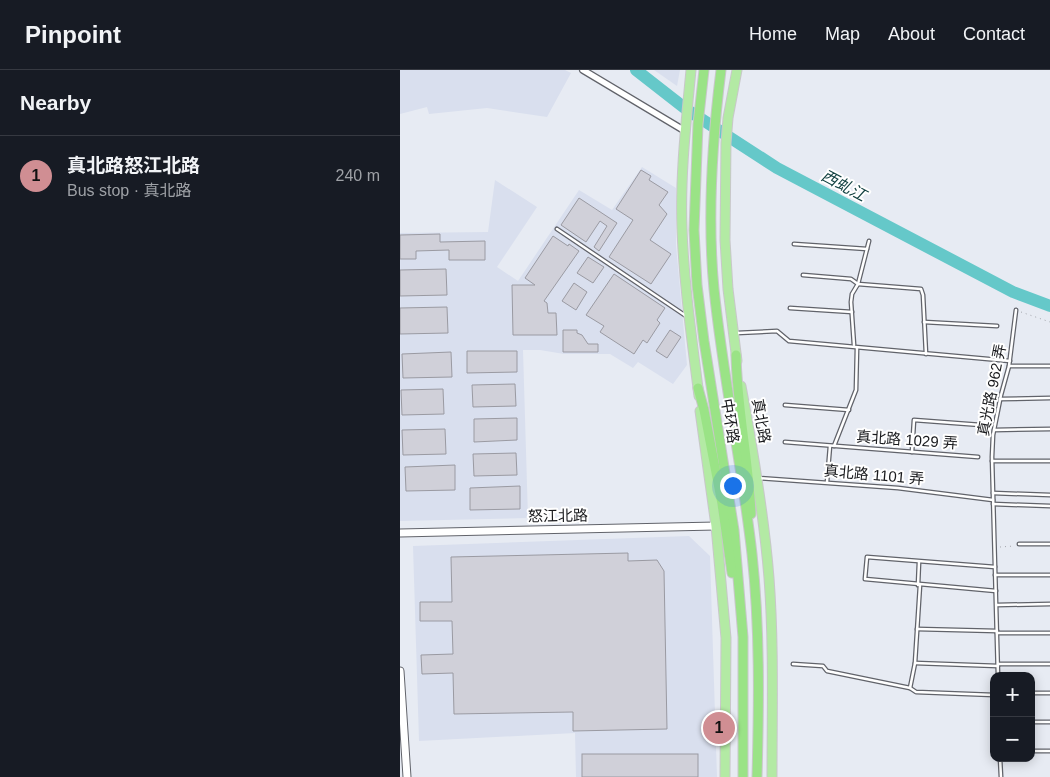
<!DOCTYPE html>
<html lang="en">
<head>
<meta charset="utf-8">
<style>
  :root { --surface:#171b24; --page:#242831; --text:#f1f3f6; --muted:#9ea1a6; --line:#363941; --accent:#d08e93 }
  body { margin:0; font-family:Helvetica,"Noto Sans SC",sans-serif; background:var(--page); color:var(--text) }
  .controls { position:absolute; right:15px; bottom:15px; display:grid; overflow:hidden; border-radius:10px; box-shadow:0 2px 12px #0003 }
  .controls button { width:45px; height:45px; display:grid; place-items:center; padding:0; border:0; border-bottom:1px solid var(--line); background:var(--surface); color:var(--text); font:25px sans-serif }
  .you { position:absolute; left:332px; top:415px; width:18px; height:18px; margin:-12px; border:4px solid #fff; border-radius:50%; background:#1a73e8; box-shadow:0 0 0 8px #1a73e833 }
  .badge { display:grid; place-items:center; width:32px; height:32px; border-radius:50%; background:var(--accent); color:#111; font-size:16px; font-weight:700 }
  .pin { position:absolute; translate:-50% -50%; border:2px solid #fff; box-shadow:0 1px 5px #0006 }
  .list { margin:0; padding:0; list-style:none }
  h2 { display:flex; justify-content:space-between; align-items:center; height:65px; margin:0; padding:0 20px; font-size:21px }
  h2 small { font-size:16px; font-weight:400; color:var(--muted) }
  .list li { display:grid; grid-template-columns:32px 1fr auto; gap:15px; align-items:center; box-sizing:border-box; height:80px; padding:0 20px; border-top:1px solid var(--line) }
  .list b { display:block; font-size:19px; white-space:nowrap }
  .list p { margin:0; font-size:16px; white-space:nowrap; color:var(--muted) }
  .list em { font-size:16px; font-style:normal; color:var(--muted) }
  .map { position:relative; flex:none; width:650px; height:707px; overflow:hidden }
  header { display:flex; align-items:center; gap:30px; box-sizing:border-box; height:70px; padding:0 25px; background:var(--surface); border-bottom:1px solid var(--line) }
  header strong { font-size:24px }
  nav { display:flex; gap:28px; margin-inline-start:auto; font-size:18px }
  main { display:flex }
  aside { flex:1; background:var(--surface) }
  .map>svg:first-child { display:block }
  .built { fill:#d9dfee }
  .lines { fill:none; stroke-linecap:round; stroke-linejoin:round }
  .river { stroke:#65c8c9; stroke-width:12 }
  .building { fill:#d0d0d9; stroke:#9a9aa2 }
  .service-casing { stroke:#61636a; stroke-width:5 }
  .minor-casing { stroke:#61636a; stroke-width:8 }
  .tertiary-casing { stroke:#61636a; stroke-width:9 }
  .primary-casing { stroke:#c8c8c9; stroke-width:11 }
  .trunk-casing { stroke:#c8c8c9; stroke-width:11 }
  .path { stroke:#a2a5ab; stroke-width:1; stroke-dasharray:1 4; stroke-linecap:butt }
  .service { stroke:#fff; stroke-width:2.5 }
  .minor { stroke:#fff; stroke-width:5.5 }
  .tertiary { stroke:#fff; stroke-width:7 }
  .primary { stroke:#b3eaa4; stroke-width:9 }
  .trunk { stroke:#9ae386; stroke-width:9 }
  .labels { text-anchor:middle; stroke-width:4; stroke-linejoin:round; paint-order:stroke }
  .street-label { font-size:15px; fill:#191a1d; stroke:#fff }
  .water-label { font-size:16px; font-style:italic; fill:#124141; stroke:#fff }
</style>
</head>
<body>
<header>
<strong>Pinpoint</strong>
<nav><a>Home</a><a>Map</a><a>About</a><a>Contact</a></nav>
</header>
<main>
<aside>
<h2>Nearby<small></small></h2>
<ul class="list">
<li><span class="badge">1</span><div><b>真北路怒江北路</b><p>Bus stop · 真北路</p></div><em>240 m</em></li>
</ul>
</aside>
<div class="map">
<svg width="650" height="707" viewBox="0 0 650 707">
  <rect width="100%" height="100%" fill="#e7ebf3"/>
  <g class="built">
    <polygon points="0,0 165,0 171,3 147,47 87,38 29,44 27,37 0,44"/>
    <polygon points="254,0 280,0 277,16"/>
    <polygon points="242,97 276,118 276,175 287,295 273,314 238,292 233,298 210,284 164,284 140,280 123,280 128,448 0,451 0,163 88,162 95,110 137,137 97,197 118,211 179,120 212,140"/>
    <polygon points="289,466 310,486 317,707 176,707 175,663 19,671 13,476"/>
  </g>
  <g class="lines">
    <polyline class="river" points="236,0 286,39 377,98 613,222 650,236"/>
  </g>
  <g class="building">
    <polygon points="241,100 251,106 249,110 268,122 259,135 267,144 250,170 271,184 251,214 209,187 233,150 216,139"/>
    <polygon points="179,128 217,153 199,181 194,177 207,156 200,151 186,172 161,155"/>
    <polygon points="40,164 40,172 85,171 85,190 49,190 49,180 16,181 16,189 0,189 0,165"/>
    <polygon points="153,166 168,176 169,174 179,181 144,231 147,233 148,243 156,243 157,265 113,265 112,215 135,215 125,208"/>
    <polygon points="188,187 204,197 193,213 177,203"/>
    <polygon points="46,199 47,225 0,226 0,200"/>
    <polygon points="214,204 265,238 257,250 260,253 247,273 243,270 234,284 200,262 204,256 186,245"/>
    <polygon points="174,213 187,222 176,240 162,231"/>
    <polygon points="47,237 48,263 0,264 0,238"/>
    <polygon points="163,260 177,260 177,263 182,265 188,274 198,274 198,282 163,282"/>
    <polygon points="270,260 281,267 267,288 256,281"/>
    <polygon points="67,281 117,281 117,302 67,303"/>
    <polygon points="51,282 52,307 3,308 2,284"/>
    <polygon points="115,314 116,336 73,337 72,315"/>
    <polygon points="43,319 44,344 2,345 1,320"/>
    <polygon points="117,348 117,370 74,372 74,349"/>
    <polygon points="45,359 46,384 3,385 2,360"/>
    <polygon points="116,383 117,405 74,406 73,384"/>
    <polygon points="55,395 55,420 6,421 5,397"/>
    <polygon points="120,416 120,439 70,440 70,418"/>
    <polygon points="228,483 228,491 257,490 264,501 267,659 173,661 173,642 54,644 53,603 22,604 21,585 53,584 52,551 20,551 20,532 52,532 51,487"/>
    <rect x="182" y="684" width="116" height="23"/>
  </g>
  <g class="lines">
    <g class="service-casing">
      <g id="service">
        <polyline points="157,159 286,246"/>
        <polyline points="394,174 467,179"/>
        <polyline points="403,205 451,209 458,214 521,219 523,225 526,284"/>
        <polyline points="390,238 452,242"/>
        <polyline points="524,252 597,256"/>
        <polyline points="337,263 377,261 389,271 610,291"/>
        <polyline points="454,275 451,232 452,224 458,214 469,171"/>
        <polyline points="609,296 650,296"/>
        <polyline points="600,329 650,328"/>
        <polyline points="385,335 449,340"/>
        <polyline points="594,360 650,359"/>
        <polyline points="385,372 578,387"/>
        <polyline points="434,376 456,320 457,278"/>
        <polyline points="512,382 514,350 581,355"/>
        <polyline points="592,391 650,391"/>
        <polyline points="358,408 498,418 593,430"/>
        <polyline points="427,412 430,376"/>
        <polyline points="593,423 650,425"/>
        <polyline points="593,434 650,436"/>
        <polyline points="619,474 650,474"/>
        <polyline points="595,497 467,487 465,509 596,521"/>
        <polyline points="595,505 650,505"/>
        <polyline points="518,515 519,492"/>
        <polyline points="597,535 650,534"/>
        <polyline points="517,559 597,561"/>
        <polyline points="597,563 650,563"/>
        <polyline points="515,593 598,596"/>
        <polyline points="393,594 423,596 427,601 510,618 516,622 594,625"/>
        <polyline points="598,594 650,594"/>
        <polyline points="598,606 592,387 593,365 601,325 609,296 616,240"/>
        <polyline points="510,618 515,593 520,515"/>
        <polyline points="631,623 650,623"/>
        <polyline points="631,652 650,652"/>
        <polyline points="631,681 650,681"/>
        <polyline points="600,688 601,707"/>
      </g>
    </g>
    <g class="minor-casing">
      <polyline id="minor" points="183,0 285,61"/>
    </g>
    <g class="tertiary-casing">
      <g id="tertiary">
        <polyline points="0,463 316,456"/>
        <polyline points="0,601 7,707"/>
      </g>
    </g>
    <g class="primary-casing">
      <g id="primary">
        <path d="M 291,0 C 286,53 280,106 282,159 C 284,215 292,270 299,326"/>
        <polyline points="337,291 328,219 325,170 326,73 328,48 337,0"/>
        <path d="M 341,316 C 353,380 364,444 369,508 C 374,574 372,641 372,707"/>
        <polyline points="300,341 316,456 326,568 325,707"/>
      </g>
    </g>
    <g class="trunk-casing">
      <g id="trunk">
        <polyline points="304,0 298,54 294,160 297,215 304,271 334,460 343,567 343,707"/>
        <path d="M 321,0 C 312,72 307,146 314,219 C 323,308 342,395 352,484 C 360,558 359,633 357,707"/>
        <path d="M 336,285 C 337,338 349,391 351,444"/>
        <polyline points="298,318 304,340 322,434 332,503"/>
      </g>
    </g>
    <g class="path">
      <polyline points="621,242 650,252"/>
      <polyline points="600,477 614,476"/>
    </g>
    <use href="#service" class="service"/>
    <use href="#minor" class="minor"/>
    <use href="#tertiary" class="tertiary"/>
    <use href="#primary" class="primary"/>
    <use href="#trunk" class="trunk"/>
  </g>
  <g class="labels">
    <g class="street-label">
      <text transform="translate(592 320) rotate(-79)" y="5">真光路 962 弄</text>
      <text transform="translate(330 351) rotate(81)" y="5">中环路</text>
      <text transform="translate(361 351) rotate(80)" y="5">真北路</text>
      <text transform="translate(507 370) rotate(4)" y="5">真北路 1029 弄</text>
      <text transform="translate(474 405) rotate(5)" y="5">真北路 1101 弄</text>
      <text transform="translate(158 446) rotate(-1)" y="5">怒江北路</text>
    </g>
    <g class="water-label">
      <text transform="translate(444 115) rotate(28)" y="6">西虬江</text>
    </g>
  </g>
</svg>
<div class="controls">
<button>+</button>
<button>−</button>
</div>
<div class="you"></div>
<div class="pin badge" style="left:319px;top:658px">1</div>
</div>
</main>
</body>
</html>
